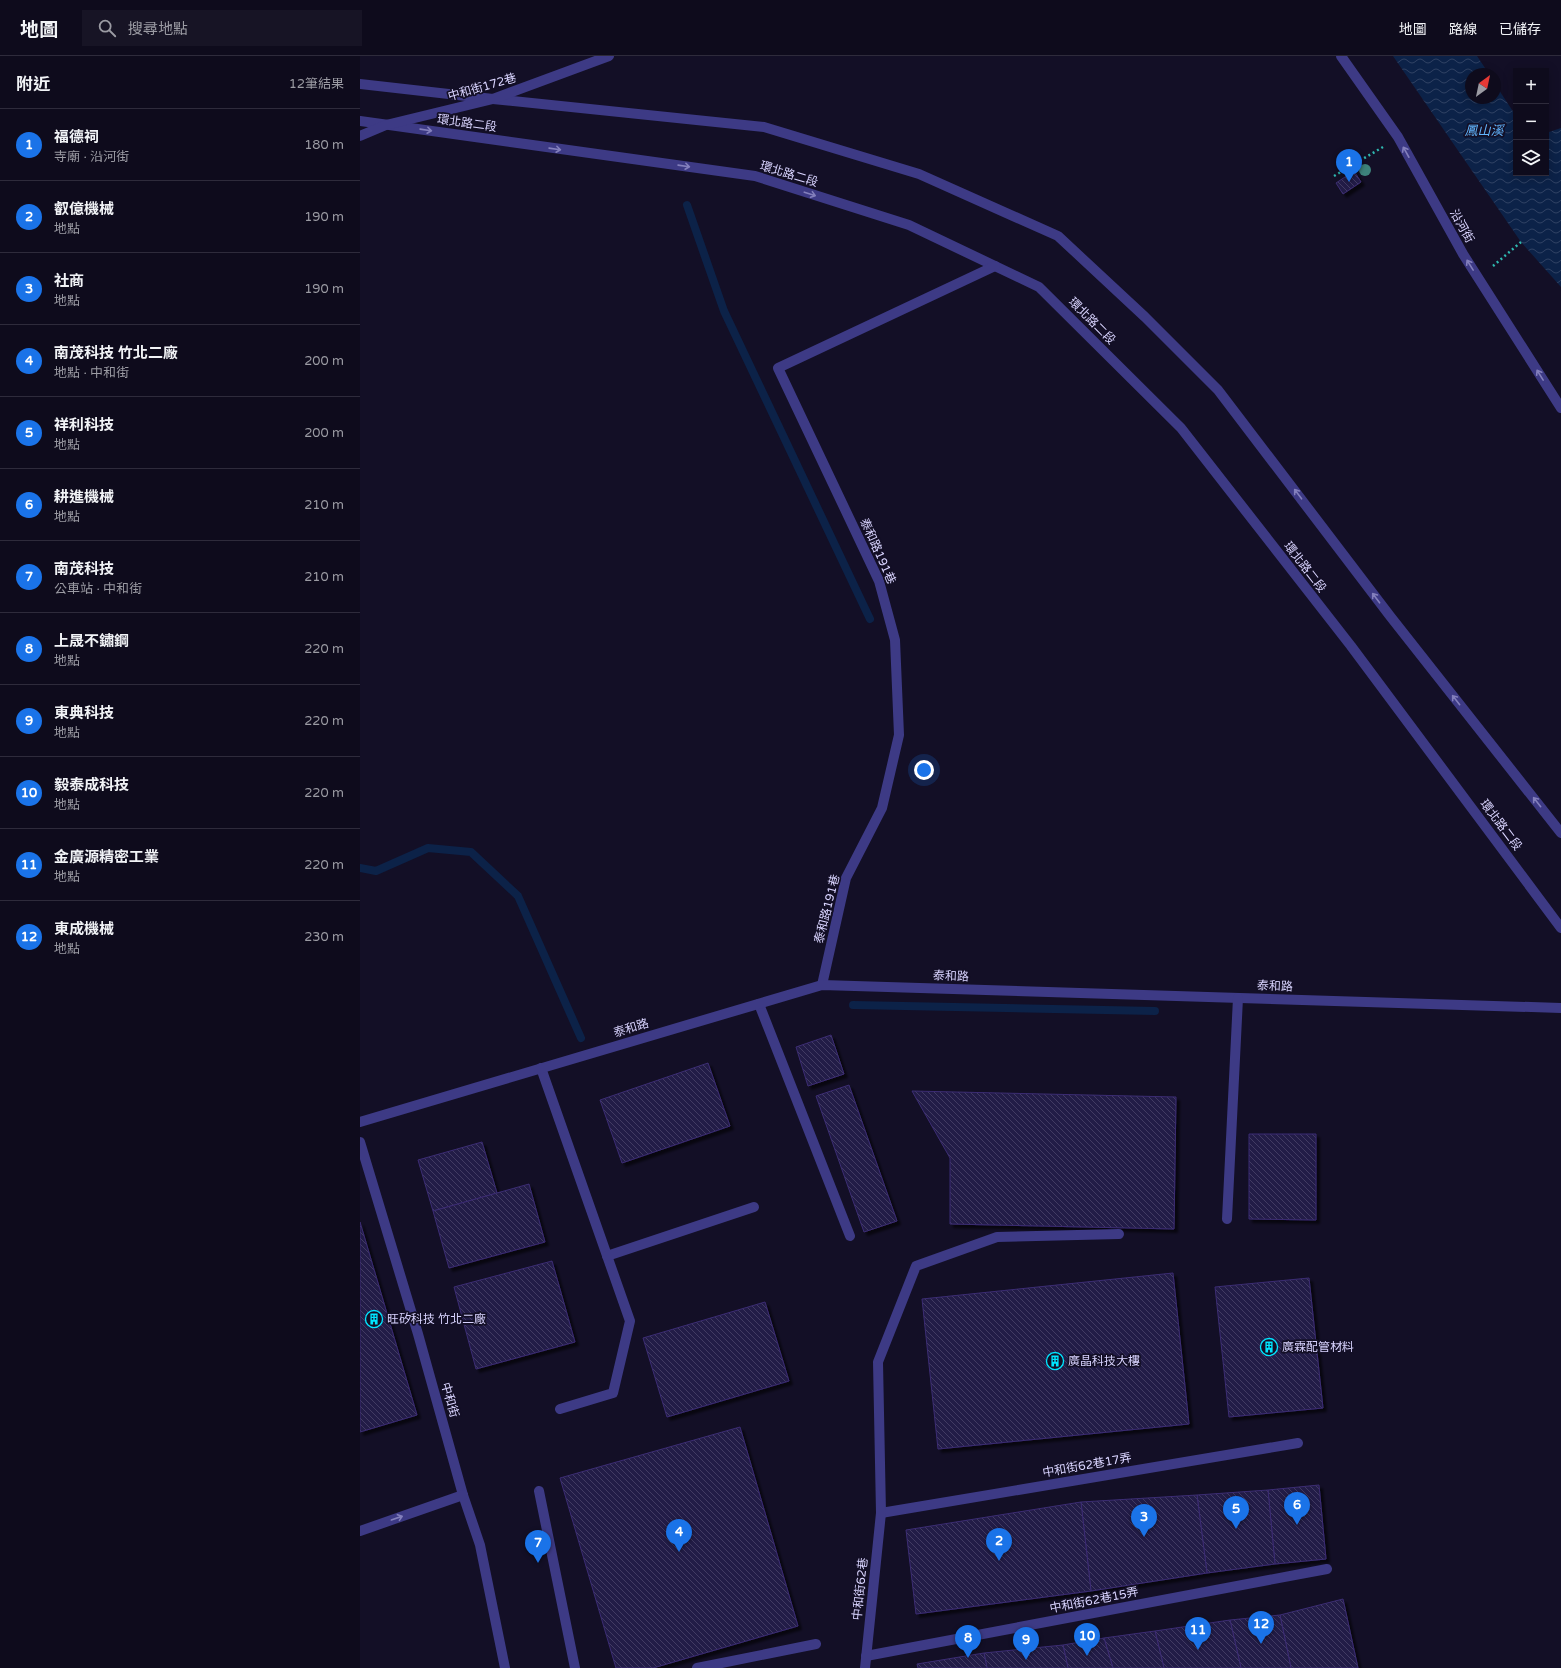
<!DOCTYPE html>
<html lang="zh-TW">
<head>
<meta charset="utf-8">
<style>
  :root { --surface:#0e0b1c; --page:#171425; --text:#f1f3f6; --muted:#9b9ba3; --line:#2e2b3b; --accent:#1a73e8 }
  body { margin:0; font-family:"Varela Round","Noto Sans TC",sans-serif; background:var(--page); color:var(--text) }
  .controls { position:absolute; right:12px; top:12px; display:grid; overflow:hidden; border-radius:0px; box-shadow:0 2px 10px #0003 }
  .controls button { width:36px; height:36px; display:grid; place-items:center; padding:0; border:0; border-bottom:1px solid var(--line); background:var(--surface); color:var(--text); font:20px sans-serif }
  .compass { position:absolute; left:1105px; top:12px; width:36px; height:36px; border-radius:50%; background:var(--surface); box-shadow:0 2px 10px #0003; rotate:33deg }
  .you { position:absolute; left:564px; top:714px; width:14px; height:14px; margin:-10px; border:3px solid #fff; border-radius:50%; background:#1a73e8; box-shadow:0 0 0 6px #1a73e833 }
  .badge { display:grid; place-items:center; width:26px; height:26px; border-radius:50%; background:var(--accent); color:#fff; font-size:13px; font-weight:700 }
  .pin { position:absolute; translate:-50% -33px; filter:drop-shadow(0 1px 2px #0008) }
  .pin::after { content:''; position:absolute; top:21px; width:14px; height:12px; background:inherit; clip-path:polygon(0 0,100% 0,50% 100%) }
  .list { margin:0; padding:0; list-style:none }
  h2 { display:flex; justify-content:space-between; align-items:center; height:52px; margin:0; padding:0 16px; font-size:17px }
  h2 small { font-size:13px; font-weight:400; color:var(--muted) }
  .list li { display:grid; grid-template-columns:26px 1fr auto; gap:12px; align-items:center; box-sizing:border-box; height:72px; padding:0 16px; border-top:1px solid var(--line) }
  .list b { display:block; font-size:15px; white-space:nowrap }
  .list p { margin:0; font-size:13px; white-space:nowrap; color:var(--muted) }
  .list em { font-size:13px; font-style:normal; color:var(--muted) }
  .icon { flex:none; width:22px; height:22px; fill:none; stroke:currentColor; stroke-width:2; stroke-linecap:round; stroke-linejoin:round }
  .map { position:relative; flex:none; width:1201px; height:1612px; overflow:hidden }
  header { display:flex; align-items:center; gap:24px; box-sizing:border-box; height:56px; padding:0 20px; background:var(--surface); border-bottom:1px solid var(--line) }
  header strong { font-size:19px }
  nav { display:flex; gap:22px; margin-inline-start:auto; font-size:14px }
  .search { width:280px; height:36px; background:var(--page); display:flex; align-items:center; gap:10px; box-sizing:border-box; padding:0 14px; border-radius:0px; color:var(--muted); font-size:15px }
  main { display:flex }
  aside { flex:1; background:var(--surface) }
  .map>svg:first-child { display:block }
  .water { fill:url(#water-waves) }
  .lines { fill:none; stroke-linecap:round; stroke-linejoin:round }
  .stream { stroke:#0c2248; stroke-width:8 }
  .building { fill:url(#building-back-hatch); stroke:#3b2d73; filter:url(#shadow) }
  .path { stroke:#2fb8b0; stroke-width:2.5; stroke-dasharray:2 3; stroke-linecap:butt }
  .minor { stroke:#3d3a85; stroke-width:10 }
  .tree { fill:#3d827b }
  .oneway { stroke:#837fbc }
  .labels { text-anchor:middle; stroke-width:3.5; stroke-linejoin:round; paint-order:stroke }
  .street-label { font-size:12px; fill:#d9d4ff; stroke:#130f26 }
  .poi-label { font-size:12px; fill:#d9d4ff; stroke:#130f26; text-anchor:start }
  .water-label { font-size:13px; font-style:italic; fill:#62b6ff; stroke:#130f26 }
</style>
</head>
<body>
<header>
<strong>地圖</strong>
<div class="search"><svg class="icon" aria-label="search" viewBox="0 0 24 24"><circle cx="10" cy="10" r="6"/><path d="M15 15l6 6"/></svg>搜尋地點</div>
<nav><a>地圖</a><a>路線</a><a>已儲存</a></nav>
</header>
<main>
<aside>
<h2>附近<small>12筆結果</small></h2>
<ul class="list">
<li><span class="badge">1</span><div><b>福德祠</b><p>寺廟 · 沿河街</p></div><em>180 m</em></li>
<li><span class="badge">2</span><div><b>叡億機械</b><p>地點</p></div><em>190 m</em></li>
<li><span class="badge">3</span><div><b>社商</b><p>地點</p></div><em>190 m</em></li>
<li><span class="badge">4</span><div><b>南茂科技 竹北二廠</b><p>地點 · 中和街</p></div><em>200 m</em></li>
<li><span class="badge">5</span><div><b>祥利科技</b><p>地點</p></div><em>200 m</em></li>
<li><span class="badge">6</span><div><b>耕進機械</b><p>地點</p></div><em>210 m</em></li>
<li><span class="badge">7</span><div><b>南茂科技</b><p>公車站 · 中和街</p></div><em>210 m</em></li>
<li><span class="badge">8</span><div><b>上晟不鏽鋼</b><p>地點</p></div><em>220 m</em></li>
<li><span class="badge">9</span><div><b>東典科技</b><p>地點</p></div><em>220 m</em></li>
<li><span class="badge">10</span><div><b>毅泰成科技</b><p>地點</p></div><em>220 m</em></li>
<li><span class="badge">11</span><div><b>金廣源精密工業</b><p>地點</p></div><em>220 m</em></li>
<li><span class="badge">12</span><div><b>東成機械</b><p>地點</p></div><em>230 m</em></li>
</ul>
</aside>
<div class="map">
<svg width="1201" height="1612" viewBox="0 0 1201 1612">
  <defs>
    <pattern id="water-waves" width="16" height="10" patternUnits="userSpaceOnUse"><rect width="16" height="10" fill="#0c2248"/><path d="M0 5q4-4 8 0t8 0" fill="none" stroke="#2f4163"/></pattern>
    <pattern id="building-back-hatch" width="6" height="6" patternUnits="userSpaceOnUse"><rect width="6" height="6" fill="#241b47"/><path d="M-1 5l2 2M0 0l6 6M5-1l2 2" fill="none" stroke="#433b63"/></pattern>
    <filter id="shadow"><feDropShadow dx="3.5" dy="3.5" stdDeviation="1" flood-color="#0009"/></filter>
  </defs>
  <rect width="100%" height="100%" fill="#130f26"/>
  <polygon class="water" points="1033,0 1117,0 1129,18 1111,18 1111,42 1135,42 1135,28 1156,60 1156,117 1186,117 1186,77 1201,72 1201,231 1161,186"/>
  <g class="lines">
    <g class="stream">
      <polyline points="327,149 364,255 510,563"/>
      <polyline points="0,812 16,815 68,792 111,796 158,840 221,982"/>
      <polyline points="493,949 795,955"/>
    </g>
  </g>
  <g class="building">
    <polygon points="994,115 1001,126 983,138 976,127"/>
    <polygon points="471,979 484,1018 448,1030 436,991"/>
    <polygon points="348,1007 370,1070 262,1107 240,1044"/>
    <polygon points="489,1029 537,1165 504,1176 456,1040"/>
    <polygon points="552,1035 816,1041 814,1173 590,1168 590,1102"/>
    <polygon points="889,1078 956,1078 956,1164 889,1163"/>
    <polygon points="122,1086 137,1137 73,1155 58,1104"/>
    <polygon points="169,1128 185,1186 89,1212 73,1155"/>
    <polygon points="0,1166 57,1359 0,1376"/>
    <polygon points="192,1205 215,1286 116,1313 94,1231"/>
    <polygon points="813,1217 829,1368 578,1393 562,1243"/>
    <polygon points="949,1222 963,1352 869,1361 855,1231"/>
    <polygon points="405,1246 429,1325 307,1361 283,1282"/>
    <polygon points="380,1371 438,1570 293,1612 256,1612 200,1422"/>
    <polygon points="959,1429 966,1503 915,1508 908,1434"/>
    <polygon points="908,1434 915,1508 847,1517 837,1439"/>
    <polygon points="837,1439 847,1517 731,1535 721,1446"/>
    <polygon points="721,1446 731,1535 556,1558 546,1474"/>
    <polygon points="983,1543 998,1612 931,1612 920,1559"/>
    <polygon points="920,1559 931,1612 881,1612 870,1564"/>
    <polygon points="870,1564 881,1612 804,1612 795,1575"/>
    <polygon points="795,1575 804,1612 753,1612 744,1582"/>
    <polygon points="744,1582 753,1612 708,1612 703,1589"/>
    <polygon points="703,1589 708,1612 627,1612 624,1597"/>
    <polygon points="624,1597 627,1612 558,1612 557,1608"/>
  </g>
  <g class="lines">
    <g class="path">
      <polyline points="974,120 1023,91"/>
      <polyline points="1133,210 1161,186"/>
    </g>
    <g class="minor">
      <polyline points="981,0 1038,81 1103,198 1201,352"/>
      <polyline points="0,28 133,43 404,71 559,118 698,180 785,261 858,334 1030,560 1201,777"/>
      <polyline points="0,65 395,120 549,169 679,231 821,372 991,590 1201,872"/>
      <polyline points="0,80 26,69 133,43 249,0"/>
      <polyline points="462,929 486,822 522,752 539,679 535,584 519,525 418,312 635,210"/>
      <polyline points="399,948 490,1180"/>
      <polyline points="181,1012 270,1265 253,1337 200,1353"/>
      <polyline points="0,1066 462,929 1201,952"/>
      <polyline points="0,1086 58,1278 103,1439 120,1489 145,1612"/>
      <polyline points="867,1163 878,942"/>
      <polyline points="247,1200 394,1151"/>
      <polyline points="179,1435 215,1612"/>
      <polyline points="521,1457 938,1387"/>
      <polyline points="0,1475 103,1439"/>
      <polyline points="506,1600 967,1513"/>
      <polyline points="337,1612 456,1588"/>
      <polyline points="505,1612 521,1457 518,1306 556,1210 637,1181 759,1178"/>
    </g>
  </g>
  <circle class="tree" cx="1005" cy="114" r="6"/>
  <defs><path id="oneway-shaft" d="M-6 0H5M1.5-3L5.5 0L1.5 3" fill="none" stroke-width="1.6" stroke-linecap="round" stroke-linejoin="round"/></defs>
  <g class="oneway">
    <use href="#oneway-shaft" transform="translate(66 74) rotate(8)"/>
    <use href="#oneway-shaft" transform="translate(195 93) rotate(8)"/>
    <use href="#oneway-shaft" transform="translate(1046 96) rotate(-119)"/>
    <use href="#oneway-shaft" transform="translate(324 110) rotate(8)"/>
    <use href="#oneway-shaft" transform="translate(450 138) rotate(18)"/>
    <use href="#oneway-shaft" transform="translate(1110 209) rotate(-122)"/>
    <use href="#oneway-shaft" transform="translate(1180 319) rotate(-122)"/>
    <use href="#oneway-shaft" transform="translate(938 438) rotate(-127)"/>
    <use href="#oneway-shaft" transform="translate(1016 542) rotate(-127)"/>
    <use href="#oneway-shaft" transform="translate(1096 644) rotate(-128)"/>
    <use href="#oneway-shaft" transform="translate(1177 746) rotate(-128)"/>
    <use href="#oneway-shaft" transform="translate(37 1462) rotate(-19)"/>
  </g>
  <defs>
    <g id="building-ring" transform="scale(0.9)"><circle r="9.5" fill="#130f26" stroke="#00e5ff" stroke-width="1.5"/><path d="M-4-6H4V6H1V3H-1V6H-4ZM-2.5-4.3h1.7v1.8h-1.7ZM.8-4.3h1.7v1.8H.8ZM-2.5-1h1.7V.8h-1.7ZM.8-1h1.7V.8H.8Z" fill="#00e5ff"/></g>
  </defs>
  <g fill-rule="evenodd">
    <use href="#building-ring" x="14" y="1263"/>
    <use href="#building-ring" x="909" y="1291"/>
    <use href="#building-ring" x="695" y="1305"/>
  </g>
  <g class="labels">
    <g class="street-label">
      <text transform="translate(122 31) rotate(-16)" y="4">中和街172巷</text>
      <text transform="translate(107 67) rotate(8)" y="4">環北路二段</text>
      <text transform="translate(429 118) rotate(17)" y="4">環北路二段</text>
      <text transform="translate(1102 170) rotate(61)" y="4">沿河街</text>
      <text transform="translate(732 265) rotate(45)" y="4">環北路二段</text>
      <text transform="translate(518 495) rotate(66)" y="4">泰和路191巷</text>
      <text transform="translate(945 511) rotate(52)" y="4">環北路二段</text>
      <text transform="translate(1141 769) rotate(53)" y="4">環北路二段</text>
      <text transform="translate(467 853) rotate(-76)" y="4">泰和路191巷</text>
      <text transform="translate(591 920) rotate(2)" y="4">泰和路</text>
      <text transform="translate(915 930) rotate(2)" y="4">泰和路</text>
      <text transform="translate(271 972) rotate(-17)" y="4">泰和路</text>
      <text transform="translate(90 1344) rotate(74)" y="4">中和街</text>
      <text transform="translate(727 1409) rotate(-10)" y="4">中和街62巷17弄</text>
      <text transform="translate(500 1533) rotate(-84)" y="4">中和街62巷</text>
      <text transform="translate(734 1544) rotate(-11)" y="4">中和街62巷15弄</text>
    </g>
    <g class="poi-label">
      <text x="27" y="1267">旺矽科技 竹北二廠</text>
      <text x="922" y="1295">廣霖配管材料</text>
      <text x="708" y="1309">廣晶科技大樓</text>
    </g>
    <g class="water-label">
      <text x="1124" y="79">鳳山溪</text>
    </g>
  </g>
</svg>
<div class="controls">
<button>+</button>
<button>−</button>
<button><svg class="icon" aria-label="layers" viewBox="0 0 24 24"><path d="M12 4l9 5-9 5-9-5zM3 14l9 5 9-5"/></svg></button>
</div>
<svg class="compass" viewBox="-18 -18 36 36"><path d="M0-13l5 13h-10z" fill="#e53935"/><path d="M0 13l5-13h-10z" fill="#9b9ba3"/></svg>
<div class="you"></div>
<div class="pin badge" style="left:989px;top:126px">1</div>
<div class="pin badge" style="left:639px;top:1505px">2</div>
<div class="pin badge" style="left:784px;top:1481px">3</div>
<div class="pin badge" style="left:319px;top:1496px">4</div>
<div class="pin badge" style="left:876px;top:1473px">5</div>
<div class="pin badge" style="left:937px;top:1469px">6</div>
<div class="pin badge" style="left:178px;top:1507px">7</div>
<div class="pin badge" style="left:608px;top:1602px">8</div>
<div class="pin badge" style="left:666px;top:1604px">9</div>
<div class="pin badge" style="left:727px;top:1600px">10</div>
<div class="pin badge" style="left:838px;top:1594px">11</div>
<div class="pin badge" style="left:901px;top:1588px">12</div>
</div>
</main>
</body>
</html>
